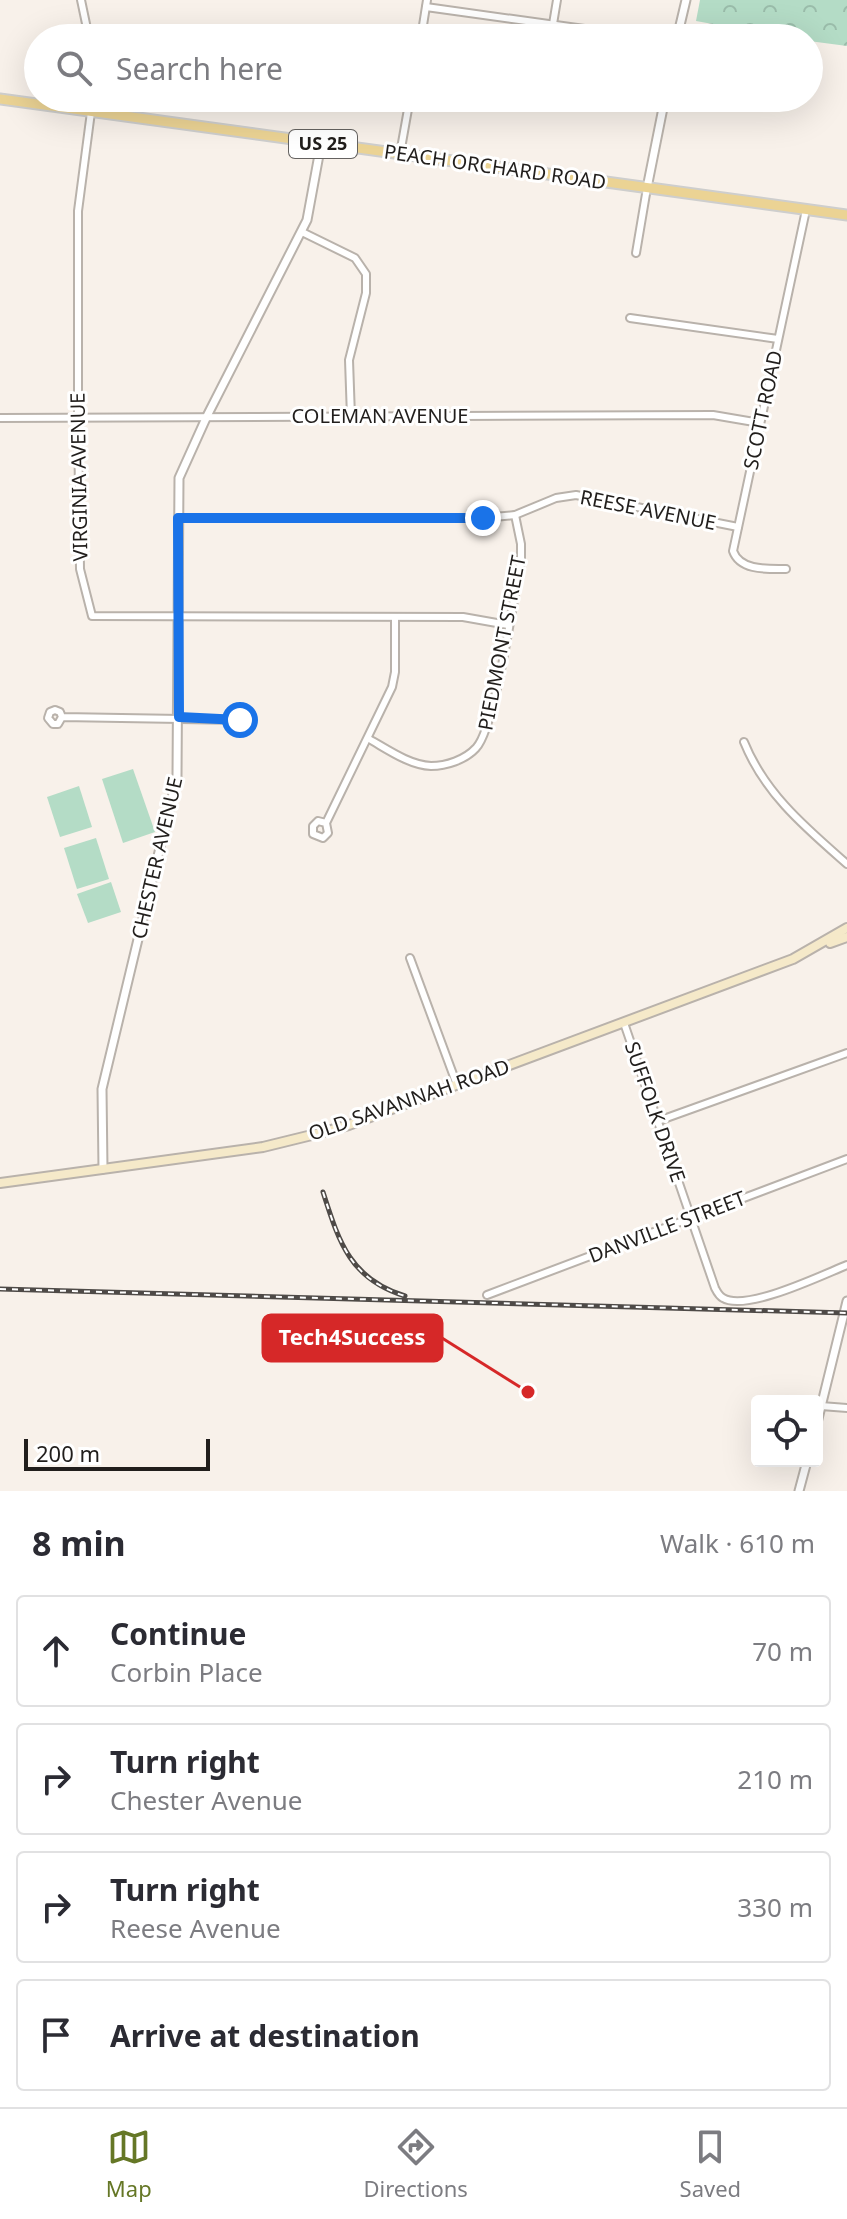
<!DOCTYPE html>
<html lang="en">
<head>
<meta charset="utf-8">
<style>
  :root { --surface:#fff; --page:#f7f7f7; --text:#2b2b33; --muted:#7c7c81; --line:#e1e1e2; --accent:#657726 }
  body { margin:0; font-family:"Noto Sans",sans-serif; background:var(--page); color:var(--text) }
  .controls { position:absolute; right:24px; bottom:24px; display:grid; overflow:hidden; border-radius:8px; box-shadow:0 8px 32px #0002 }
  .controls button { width:72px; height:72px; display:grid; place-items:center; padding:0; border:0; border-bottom:2px solid var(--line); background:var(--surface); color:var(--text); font:40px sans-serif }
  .scale { position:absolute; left:24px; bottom:20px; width:186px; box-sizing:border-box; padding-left:8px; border:4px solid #211e1c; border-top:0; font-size:22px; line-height:28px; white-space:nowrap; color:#211e1c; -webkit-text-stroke:6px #fff; paint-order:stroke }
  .stop { position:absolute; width:24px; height:24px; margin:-18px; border:6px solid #1a73e8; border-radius:50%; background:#fff }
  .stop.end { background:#1a73e8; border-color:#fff; box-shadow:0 2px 8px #0008 }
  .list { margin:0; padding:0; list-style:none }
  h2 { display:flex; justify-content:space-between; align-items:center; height:104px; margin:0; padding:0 32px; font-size:34px }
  h2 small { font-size:26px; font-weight:400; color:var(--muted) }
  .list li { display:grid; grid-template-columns:52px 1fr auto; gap:24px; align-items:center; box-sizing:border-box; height:112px; margin:0 16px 16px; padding:0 16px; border:2px solid var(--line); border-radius:8px }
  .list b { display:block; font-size:30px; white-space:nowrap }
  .list p { margin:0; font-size:26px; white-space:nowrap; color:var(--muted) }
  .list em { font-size:26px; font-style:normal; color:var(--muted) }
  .icon { flex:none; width:44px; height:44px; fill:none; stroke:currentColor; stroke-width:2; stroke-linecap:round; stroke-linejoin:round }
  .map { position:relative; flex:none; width:847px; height:1491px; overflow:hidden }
  .search { position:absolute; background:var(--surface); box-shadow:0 8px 32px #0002; left:24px; right:24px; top:24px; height:88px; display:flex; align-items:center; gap:20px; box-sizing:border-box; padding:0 28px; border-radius:44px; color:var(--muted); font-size:30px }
  .sheet { height:616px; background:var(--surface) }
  nav { display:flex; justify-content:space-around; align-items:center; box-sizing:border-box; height:112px; border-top:2px solid var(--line); background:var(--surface); font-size:22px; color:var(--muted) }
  nav a { display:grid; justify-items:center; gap:4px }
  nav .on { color:var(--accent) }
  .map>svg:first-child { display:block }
  .forest { fill:url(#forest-crowns) }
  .park { fill:#b4dcc6 }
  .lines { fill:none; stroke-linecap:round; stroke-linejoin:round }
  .minor-casing { stroke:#b9b2ab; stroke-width:10 }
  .tertiary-casing { stroke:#b9b2ab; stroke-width:11 }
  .secondary-casing { stroke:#b9b2ab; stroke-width:12 }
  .primary-casing { stroke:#cececd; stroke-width:13 }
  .minor { stroke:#fff; stroke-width:6 }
  .tertiary { stroke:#fff; stroke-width:7 }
  .secondary { stroke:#f5e9c9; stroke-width:8 }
  .primary { stroke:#ebd394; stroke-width:9 }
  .rail-casing { stroke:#4e4a47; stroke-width:5 }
  .rail { stroke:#fff; stroke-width:2; stroke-dasharray:6; stroke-linecap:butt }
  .route { stroke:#1a73e8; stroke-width:10 }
  .labels { text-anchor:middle; stroke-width:6; stroke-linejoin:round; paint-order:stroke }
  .shield { fill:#fff; stroke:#646260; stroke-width:2 }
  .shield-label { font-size:18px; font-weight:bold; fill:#211e1c }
  .street-label { font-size:20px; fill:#211e1c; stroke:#fff }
  .leader { fill:none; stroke:#d62828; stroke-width:3 }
  .callout-dot { fill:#d62828; stroke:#fff; stroke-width:3 }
  .callout { fill:#d62828; stroke:#d62828; stroke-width:3 }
  .callout-label { font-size:22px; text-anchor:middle; font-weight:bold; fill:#fff }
</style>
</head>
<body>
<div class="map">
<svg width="847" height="1491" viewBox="0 0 847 1491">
  <defs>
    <pattern id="forest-crowns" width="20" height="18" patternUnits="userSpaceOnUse" patternTransform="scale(2)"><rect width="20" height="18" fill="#b4dcc6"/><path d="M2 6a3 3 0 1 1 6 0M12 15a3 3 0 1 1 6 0" fill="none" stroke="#9abcaa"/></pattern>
  </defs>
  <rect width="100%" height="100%" fill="#f8f1ea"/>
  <polygon class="forest" points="700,0 847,0 847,46 809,41 809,38 791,38 696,21"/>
  <g class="park">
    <polygon points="133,769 155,832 123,843 102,779"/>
    <polygon points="79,786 92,827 60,837 47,797"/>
    <polygon points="96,838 109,879 77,889 64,848"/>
    <polygon points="111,882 121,912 88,923 77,894"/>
  </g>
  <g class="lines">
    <g class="minor-casing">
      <g id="minor">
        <polyline points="81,0 89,38"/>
        <polyline points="426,7 649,38"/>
        <polyline points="553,24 557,0"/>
        <polyline points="421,38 427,0"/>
        <polyline points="101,98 104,114"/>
        <polyline points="91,112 78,211 78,417 80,569 92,616 463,617 508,625"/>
        <polyline points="400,154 410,98"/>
        <polyline points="302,232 355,258 366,274 366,293 349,360 351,417"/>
        <polyline points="636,253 647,188"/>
        <polyline points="630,318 778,339"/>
        <polyline points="0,418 713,415 760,423"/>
        <polyline points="178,518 483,518 515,515 556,498 576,495 738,527"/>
        <path d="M 786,569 C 768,569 740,571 733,551 L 806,210"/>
        <polyline points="62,717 58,724 53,724 48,718 50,712 55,710 60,712 62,717 240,720"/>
        <path d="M 369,739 C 387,749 409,765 431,766 C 446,766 465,760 476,748 C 495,729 514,595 521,561 L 521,544 L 515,515"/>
        <path d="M 744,742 C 765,794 806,828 847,864"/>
        <polyline points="326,823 318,821 313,826 313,834 323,838 328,833 326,823 392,687 395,672 395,618"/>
        <polyline points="410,958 457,1085"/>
        <path d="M 624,1023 L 715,1288 C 717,1292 719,1296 723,1298 C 746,1312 822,1275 847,1265"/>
        <polyline points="658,1121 847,1053"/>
        <polyline points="487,1295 847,1159"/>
        <polyline points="821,1406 847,1408"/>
      </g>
    </g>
    <g class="tertiary-casing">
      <g id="tertiary">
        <polyline points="677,38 686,0"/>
        <polyline points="647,188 665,98"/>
        <polyline points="103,1169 102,1089 177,777 179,478 207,416 307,220 321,144"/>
        <polyline points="817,1423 847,1301"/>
        <polyline points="799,1491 807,1461"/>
      </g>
    </g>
    <g class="secondary-casing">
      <g id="secondary">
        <polyline points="830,943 847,937"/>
        <polyline points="0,1183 263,1147 320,1133 349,1125 793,959 847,928"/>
      </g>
    </g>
    <g class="primary-casing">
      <polyline id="primary" points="0,99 847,215"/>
    </g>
    <use href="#minor" class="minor"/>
    <use href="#tertiary" class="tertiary"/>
    <use href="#secondary" class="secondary"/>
    <use href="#primary" class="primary"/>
    <g class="rail-casing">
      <g id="rail">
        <path d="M 323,1192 C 339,1242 350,1279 405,1296"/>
        <polyline points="0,1289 847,1313"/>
      </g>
    </g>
    <use href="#rail" class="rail"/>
  </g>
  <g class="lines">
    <polyline class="route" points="240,720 179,717 178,518 483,518"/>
  </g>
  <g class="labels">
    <rect class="shield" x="289" y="130" width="68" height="28" rx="6"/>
    <g class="shield-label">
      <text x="323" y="150">US 25</text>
    </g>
    <g class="street-label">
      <text transform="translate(495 167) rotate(8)" y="7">PEACH ORCHARD ROAD</text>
      <text transform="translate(763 410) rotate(-78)" y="7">SCOTT ROAD</text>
      <text x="380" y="423">COLEMAN AVENUE</text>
      <text transform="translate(79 477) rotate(-91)" y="7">VIRGINIA AVENUE</text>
      <text transform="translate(648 510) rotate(11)" y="7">REESE AVENUE</text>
      <text transform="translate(502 643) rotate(-79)" y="7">PIEDMONT STREET</text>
      <text transform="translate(157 858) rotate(-77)" y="7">CHESTER AVENUE</text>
      <text transform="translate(409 1100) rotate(-19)" y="7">OLD SAVANNAH ROAD</text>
      <text transform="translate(655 1112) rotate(71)" y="7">SUFFOLK DRIVE</text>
      <text transform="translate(667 1227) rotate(-21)" y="7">DANVILLE STREET</text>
    </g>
  </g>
  <path class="leader" d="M528 1392L442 1338"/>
  <circle class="callout-dot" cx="528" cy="1392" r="8"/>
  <rect class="callout" x="263" y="1315" width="179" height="46" rx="8"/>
  <g class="callout-label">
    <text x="352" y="1345">Tech4Success</text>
  </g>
</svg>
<div class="controls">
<button><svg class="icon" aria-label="locate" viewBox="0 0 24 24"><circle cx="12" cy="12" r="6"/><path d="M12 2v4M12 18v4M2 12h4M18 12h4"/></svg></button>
</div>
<div class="scale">200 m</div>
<div class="stop" style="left:240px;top:720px"></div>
<div class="stop end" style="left:483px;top:518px"></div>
<div class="search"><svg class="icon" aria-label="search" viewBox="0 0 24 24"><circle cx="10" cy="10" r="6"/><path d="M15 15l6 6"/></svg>Search here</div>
</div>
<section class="sheet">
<h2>8 min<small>Walk · 610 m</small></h2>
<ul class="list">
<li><svg class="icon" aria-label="ahead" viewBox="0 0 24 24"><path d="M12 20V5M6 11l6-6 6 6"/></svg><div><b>Continue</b><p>Corbin Place</p></div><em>70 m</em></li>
<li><svg class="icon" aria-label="right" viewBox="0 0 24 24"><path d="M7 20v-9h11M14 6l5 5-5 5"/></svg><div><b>Turn right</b><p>Chester Avenue</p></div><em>210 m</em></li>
<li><svg class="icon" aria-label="right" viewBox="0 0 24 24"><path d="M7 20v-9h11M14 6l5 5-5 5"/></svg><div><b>Turn right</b><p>Reese Avenue</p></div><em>330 m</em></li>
<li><svg class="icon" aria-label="arrive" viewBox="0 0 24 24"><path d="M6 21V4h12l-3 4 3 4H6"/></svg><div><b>Arrive at destination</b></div></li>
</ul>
</section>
<nav>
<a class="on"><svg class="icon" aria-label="map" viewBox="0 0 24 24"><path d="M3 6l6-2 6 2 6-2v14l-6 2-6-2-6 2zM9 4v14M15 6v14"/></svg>Map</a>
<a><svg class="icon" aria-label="directions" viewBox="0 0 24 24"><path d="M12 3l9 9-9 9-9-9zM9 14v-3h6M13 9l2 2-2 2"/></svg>Directions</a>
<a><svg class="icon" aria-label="saved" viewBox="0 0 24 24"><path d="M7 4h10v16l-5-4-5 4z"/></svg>Saved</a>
</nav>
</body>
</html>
